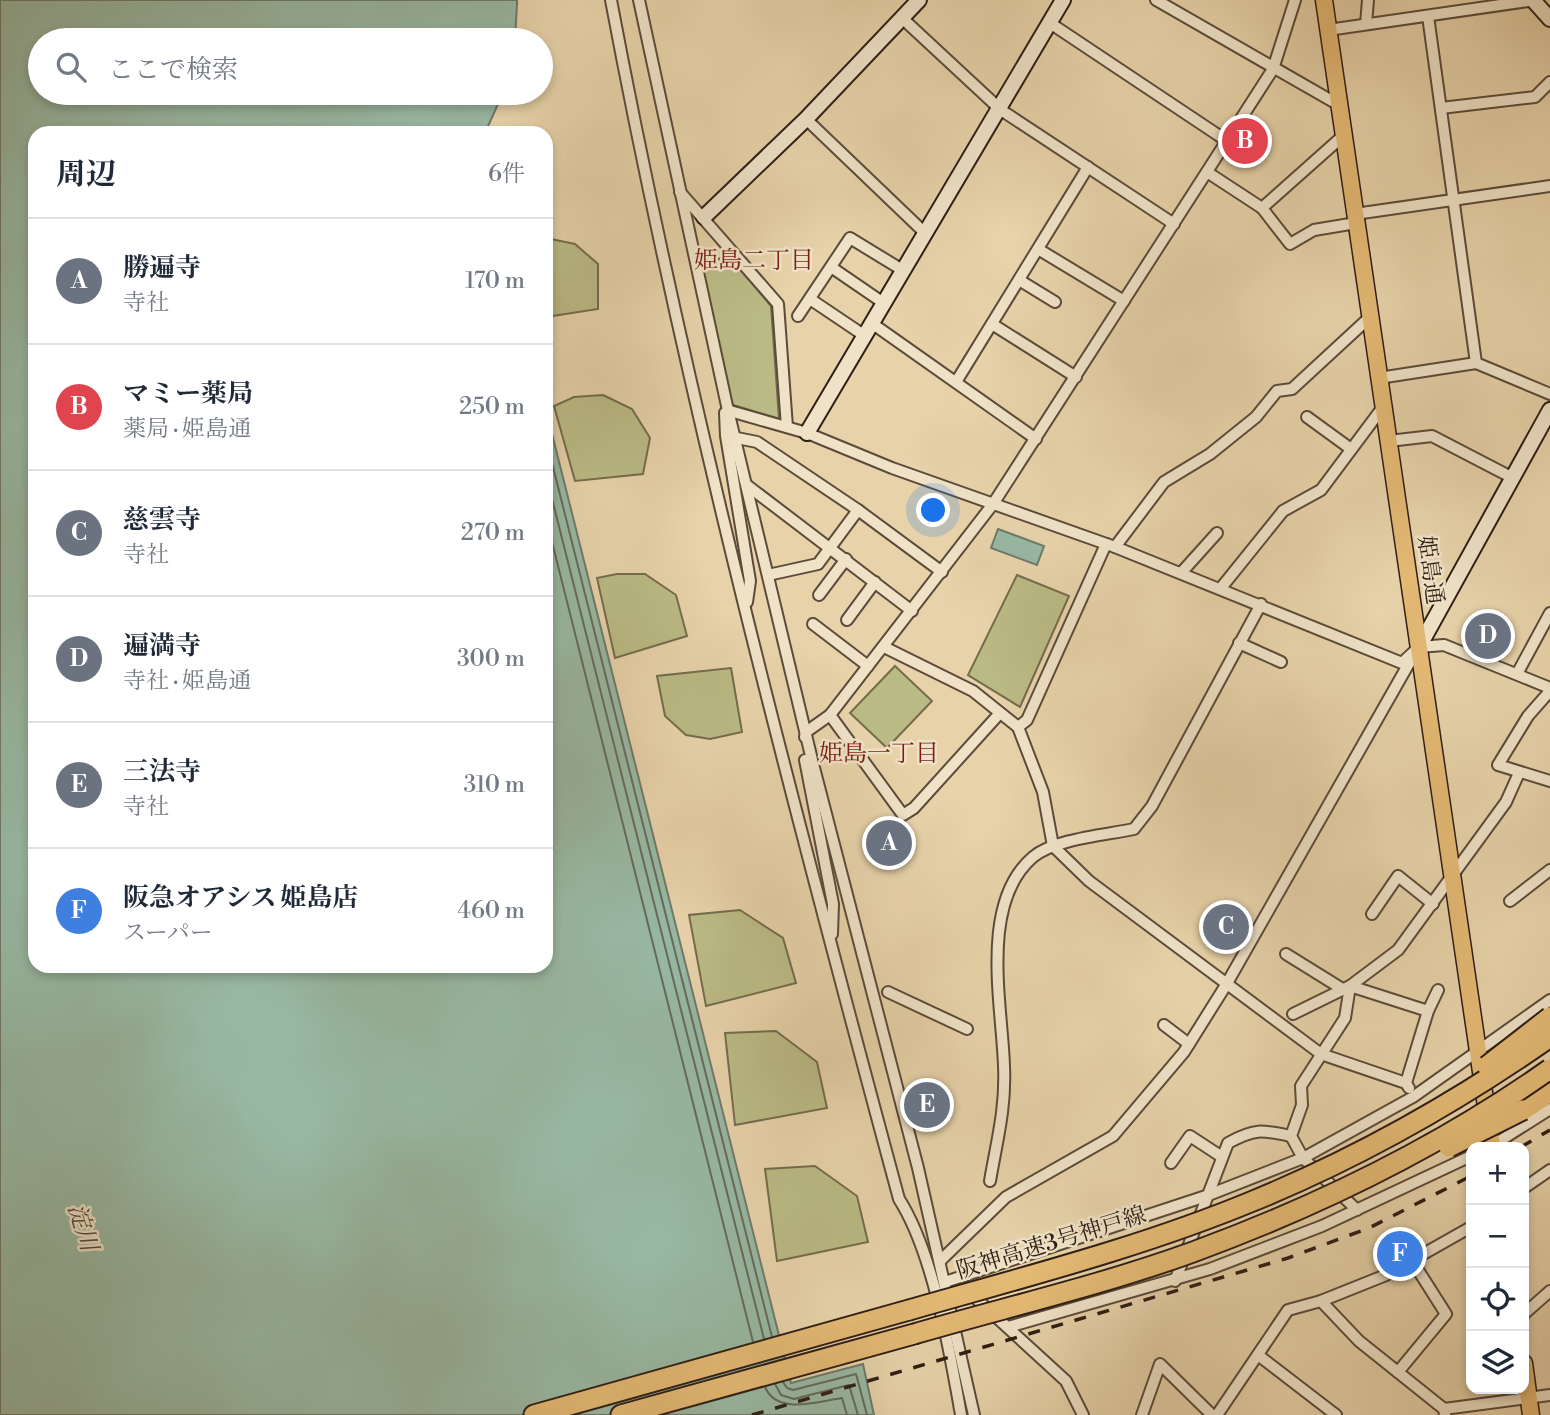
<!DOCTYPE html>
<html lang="ja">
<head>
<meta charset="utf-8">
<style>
  :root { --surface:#fff; --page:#f6f6f7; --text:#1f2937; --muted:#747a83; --line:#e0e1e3; --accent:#ea580c }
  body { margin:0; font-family:"Libre Bodoni","Noto Serif JP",serif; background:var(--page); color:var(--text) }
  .controls { position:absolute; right:21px; bottom:21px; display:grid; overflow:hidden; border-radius:14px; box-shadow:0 4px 10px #0003 }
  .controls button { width:63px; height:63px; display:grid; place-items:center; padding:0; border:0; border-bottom:2px solid var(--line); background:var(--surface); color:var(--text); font:35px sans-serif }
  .you { position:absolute; left:934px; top:511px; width:24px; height:24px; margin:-18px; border:5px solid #fff; border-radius:50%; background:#1a73e8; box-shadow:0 0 0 10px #1a73e833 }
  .badge { display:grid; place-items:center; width:46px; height:46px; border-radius:50%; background:var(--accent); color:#fff; font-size:23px; font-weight:700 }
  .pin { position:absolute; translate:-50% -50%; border:4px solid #fff; box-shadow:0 2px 7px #0006 }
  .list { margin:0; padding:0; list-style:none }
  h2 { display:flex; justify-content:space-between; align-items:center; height:91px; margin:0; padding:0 28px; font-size:30px }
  h2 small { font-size:23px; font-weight:400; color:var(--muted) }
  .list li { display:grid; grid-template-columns:46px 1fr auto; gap:21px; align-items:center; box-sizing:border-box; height:126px; padding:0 28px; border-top:2px solid var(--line) }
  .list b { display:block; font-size:26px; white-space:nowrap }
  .list p { margin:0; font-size:23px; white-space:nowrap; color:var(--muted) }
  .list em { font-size:23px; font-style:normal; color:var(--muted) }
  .icon { flex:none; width:38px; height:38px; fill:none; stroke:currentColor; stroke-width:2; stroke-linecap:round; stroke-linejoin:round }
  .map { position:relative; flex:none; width:1550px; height:1415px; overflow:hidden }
  .search { position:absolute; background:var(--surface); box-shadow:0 4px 10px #0003; left:28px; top:28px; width:525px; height:77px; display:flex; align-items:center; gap:18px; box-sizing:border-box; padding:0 24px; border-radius:38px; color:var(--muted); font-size:26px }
  .panel { position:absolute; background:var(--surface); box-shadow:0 4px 10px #0003; left:28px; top:126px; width:525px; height:847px; border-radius:21px }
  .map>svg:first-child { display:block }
  .green { fill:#baba85; stroke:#746c4d; stroke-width:2 }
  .water { fill:#98b8a3; stroke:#6e7a6a; stroke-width:2 }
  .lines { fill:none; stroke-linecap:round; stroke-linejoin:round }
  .shore { stroke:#636b5c; stroke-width:2 }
  .street-casing { stroke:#5c4b3a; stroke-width:14 }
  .secondary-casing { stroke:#2e1e15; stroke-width:18 }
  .primary-casing { stroke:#2e1e15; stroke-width:19 }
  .highway-casing { stroke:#2e1e15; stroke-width:23 }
  .street { stroke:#efe2c7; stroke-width:10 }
  .secondary { stroke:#efe2c7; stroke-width:14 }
  .primary { stroke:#e4b974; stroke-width:16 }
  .highway { stroke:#e4b974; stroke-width:19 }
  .rail { stroke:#2e1e15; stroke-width:3.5; stroke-dasharray:12 12; stroke-linecap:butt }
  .highway-bridge-casing { stroke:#2e1e15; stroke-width:23; stroke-linecap:butt }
  .highway-bridge { stroke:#e4b974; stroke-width:19 }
  .labels { text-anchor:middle; stroke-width:5; stroke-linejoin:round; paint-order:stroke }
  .street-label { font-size:23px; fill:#2e1e15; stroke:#efe2c7 }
  .neighbourhood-label { font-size:24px; fill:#7a1f14; stroke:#efe2c7 }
  .water-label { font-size:24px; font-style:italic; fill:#4e4c40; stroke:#efe2c7 }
</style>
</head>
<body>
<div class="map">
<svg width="1550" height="1415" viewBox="0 0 1550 1415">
  <rect width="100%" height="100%" fill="#e7d2a9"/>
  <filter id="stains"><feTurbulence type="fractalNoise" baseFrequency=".00286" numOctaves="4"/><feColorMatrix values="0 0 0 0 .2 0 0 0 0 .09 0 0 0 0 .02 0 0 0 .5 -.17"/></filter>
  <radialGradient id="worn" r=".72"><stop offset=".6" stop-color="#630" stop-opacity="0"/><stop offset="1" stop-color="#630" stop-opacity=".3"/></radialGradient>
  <g class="green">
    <polygon points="546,238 575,244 598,264 598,309 546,317"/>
    <polygon points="729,255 771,306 779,419 730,404 699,266"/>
    <polygon points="603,395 632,409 650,438 643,474 575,481 554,406 574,397"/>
    <polygon points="617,574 645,574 676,595 687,636 615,658 597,578"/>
    <polygon points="1017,575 1069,596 1020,707 968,675"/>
    <polygon points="895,666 932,701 887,748 850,713"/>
    <polygon points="731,668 742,732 710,739 686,735 665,716 657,676"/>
    <polygon points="740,910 783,938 796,983 706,1006 689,915"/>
    <polygon points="776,1031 817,1062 827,1108 735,1125 725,1033"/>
    <polygon points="815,1166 857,1196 868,1242 777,1261 765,1169"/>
  </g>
  <g class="water">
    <polygon points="0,0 517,0 517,3 515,40 40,40 40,93 503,93 485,133 35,133 35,966 546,966 546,410 791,1383 863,1364 874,1415 0,1415"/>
    <polygon points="998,529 1044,546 1037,565 991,548"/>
  </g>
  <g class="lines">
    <g class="shore">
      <polyline points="546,439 772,1337"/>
      <polyline points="546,475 764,1339"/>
      <polyline points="546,518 753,1342"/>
      <polyline points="783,1382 787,1388 793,1390 856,1374 867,1415"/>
      <polyline points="775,1384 781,1395 794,1399 849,1385 858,1415"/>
      <path d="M 765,1387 C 777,1415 815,1402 842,1398 L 847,1415"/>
    </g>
    <g class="street-casing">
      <g id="street">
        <path d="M 611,0 C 687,404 792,802 899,1199 C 933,1252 950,1352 961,1415"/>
        <polyline points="639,0 727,406 812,760 918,1168 974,1415"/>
        <polyline points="1156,0 1339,105"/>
        <polyline points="1428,16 1476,363 1550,394"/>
        <polyline points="902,18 1001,110 1174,224"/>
        <polyline points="1050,23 1227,141"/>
        <polyline points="1366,24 1368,0"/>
        <polyline points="1328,30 1535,0"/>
        <polyline points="1441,108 1535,97 1550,82"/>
        <polyline points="806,119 926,234"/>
        <polyline points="1207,172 1262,208 1344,135"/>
        <polyline points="680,192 778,304 787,427"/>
        <polyline points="1262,208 1290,244 1314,230 1356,223"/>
        <polyline points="1355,214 1550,186"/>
        <polyline points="1038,249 1124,301"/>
        <polyline points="831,267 885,304"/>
        <polyline points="1019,280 1055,302"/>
        <polyline points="810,299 865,336"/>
        <polyline points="798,316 850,238 904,271"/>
        <polyline points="873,324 1036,439"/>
        <polyline points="992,324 1076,377"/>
        <polyline points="1379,378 1476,363"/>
        <polyline points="956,382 1088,167"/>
        <polyline points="730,411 807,433 892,468 1115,547 1402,663 1419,647 1444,645 1550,688"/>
        <polyline points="728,412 725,413 726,436 750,581 747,602"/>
        <polyline points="1307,417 1351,449"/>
        <polyline points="737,438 757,442 858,510 942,572"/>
        <polyline points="1389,441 1432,436 1511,477"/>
        <polyline points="748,486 912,611"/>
        <polyline points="1115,547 1164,482 1210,454 1256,417 1277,391 1292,389 1370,317"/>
        <polyline points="1181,573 1217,533"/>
        <polyline points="768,575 818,564 858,510"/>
        <polyline points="1221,588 1283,511 1321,490 1383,407"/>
        <polyline points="819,595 846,559"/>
        <polyline points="847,620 875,582"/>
        <polyline points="813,624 868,666"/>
        <polyline points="1239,643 1281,662"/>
        <polyline points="884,647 973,691 1018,727 1043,792 1053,846 1089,881 1321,1054 1406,1083"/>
        <polyline points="1517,674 1550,613"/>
        <polyline points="1550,691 1528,716 1498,765 1550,781"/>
        <polyline points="830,715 903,815 914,808 1000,713"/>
        <polyline points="1018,727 1027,720 1106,544"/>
        <polyline points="805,737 806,732 830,715 993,504 1273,69 1295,0"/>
        <polyline points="805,760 833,904 832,934"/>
        <polyline points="1510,901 1550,870"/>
        <polyline points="1372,914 1398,876 1433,904"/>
        <polyline points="1286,954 1344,990"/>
        <polyline points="888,992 967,1029"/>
        <polyline points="1293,1014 1350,986 1398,950 1506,802 1519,773"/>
        <polyline points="1164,1025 1189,1044"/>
        <polyline points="1409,1088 1406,1083 1428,1011 1438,990"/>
        <polyline points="1490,1147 1550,1109"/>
        <polyline points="1171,1163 1190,1136 1222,1157"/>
        <path d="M 990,1181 C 997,1140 1006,1108 1004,1066 C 1002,1004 979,903 1033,857 C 1054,839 1106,835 1134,829 L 1152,806 L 1261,604"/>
        <polyline points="1524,1188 1550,1170"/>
        <polyline points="1357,1210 1303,1158 1291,1136 1302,1105 1301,1086 1345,1018 1350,986 1428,1011"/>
        <polyline points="940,1261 1006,1197 1113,1136 1184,1052 1226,985 1412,658"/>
        <path d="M 1175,1281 L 1228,1143 C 1255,1128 1262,1130 1291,1136"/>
        <polyline points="945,1282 1206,1196 1303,1158 1413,1097 1550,1000"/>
        <polyline points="970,1293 1066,1381 1083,1415"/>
        <polyline points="1321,1301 1359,1341 1444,1409 1445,1415"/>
        <polyline points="1524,1314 1550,1291"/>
        <polyline points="1008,1327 1210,1269 1322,1226 1471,1156"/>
        <polyline points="1258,1355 1336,1415"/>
        <polyline points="1398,1372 1446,1314 1411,1259"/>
        <polyline points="1444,1409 1550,1395"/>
        <polyline points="1142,1415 1160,1364 1212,1415"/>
        <polyline points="1217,1415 1288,1310 1321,1301 1386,1275 1471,1227"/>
      </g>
    </g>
    <g class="secondary-casing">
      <g id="secondary">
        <polyline points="1533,0 1550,19"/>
        <polyline points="704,217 806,119 919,0"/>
        <polyline points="807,433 1063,0"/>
        <polyline points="1419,647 1550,410"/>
      </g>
    </g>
    <g class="primary-casing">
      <g id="primary">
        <polyline points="1324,0 1492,1147"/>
        <polyline points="1524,1363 1531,1415"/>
      </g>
    </g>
    <g class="highway-casing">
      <g id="highway">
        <polyline points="1523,1110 1550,1092"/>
        <polyline points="534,1415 909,1310"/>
        <polyline points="621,1415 914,1334"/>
      </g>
    </g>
    <use href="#street" class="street"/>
    <use href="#secondary" class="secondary"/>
    <use href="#primary" class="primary"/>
    <use href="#highway" class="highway"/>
    <g class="rail">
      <polyline points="1521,1147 1550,1130"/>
      <polyline points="752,1415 1288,1258 1369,1228 1471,1176"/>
    </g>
    <g class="highway-bridge-casing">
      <g id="highway-bridge">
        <polyline points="1487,1066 1550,1017"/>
        <polyline points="1449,1147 1523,1110"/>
        <path d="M 909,1310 C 1024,1277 1142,1247 1253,1201 C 1358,1158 1457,1102 1550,1037"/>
        <path d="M 914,1334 C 1007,1307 1102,1285 1193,1252 C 1318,1206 1441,1146 1550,1069"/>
      </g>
    </g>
    <use href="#highway-bridge" class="highway-bridge"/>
  </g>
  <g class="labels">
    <g class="street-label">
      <text transform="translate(1431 570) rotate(82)" y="8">姫島通</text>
      <text transform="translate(1051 1242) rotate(-17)" y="8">阪神高速3号神戸線</text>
    </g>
    <g class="neighbourhood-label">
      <text x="754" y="268">姫島二丁目</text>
      <text x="879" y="761">姫島一丁目</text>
    </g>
    <g class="water-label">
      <text transform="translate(83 1227) rotate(72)" y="8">淀川</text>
    </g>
  </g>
  <rect width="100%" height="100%" filter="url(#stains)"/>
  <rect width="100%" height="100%" fill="url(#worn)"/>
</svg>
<div class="controls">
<button>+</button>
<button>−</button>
<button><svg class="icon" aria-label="locate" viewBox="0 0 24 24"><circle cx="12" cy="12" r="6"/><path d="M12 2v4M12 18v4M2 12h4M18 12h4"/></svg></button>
<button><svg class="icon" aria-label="layers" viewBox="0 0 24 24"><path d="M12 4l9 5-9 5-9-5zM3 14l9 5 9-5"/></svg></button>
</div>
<div class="you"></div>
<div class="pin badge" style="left:889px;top:843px;background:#6b7280">A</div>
<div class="pin badge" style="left:1245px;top:141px;background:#e0444e">B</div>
<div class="pin badge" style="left:1226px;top:927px;background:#6b7280">C</div>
<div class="pin badge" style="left:1488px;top:636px;background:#6b7280">D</div>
<div class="pin badge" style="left:927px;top:1105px;background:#6b7280">E</div>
<div class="pin badge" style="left:1400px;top:1254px;background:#3f7fe0">F</div>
<div class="search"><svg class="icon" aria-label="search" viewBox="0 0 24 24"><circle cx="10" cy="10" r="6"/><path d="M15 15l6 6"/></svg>ここで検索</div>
<section class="panel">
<h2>周辺<small>6件</small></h2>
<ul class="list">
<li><span class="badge" style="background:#6b7280">A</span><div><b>勝遍寺</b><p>寺社</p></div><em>170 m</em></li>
<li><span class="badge" style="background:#e0444e">B</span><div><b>マミー薬局</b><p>薬局 · 姫島通</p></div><em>250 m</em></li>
<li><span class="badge" style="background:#6b7280">C</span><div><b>慈雲寺</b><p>寺社</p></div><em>270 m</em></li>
<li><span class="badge" style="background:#6b7280">D</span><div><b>遍満寺</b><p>寺社 · 姫島通</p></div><em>300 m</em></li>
<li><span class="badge" style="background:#6b7280">E</span><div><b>三法寺</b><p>寺社</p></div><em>310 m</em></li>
<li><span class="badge" style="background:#3f7fe0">F</span><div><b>阪急オアシス 姫島店</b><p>スーパー</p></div><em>460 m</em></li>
</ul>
</section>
</div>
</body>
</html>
